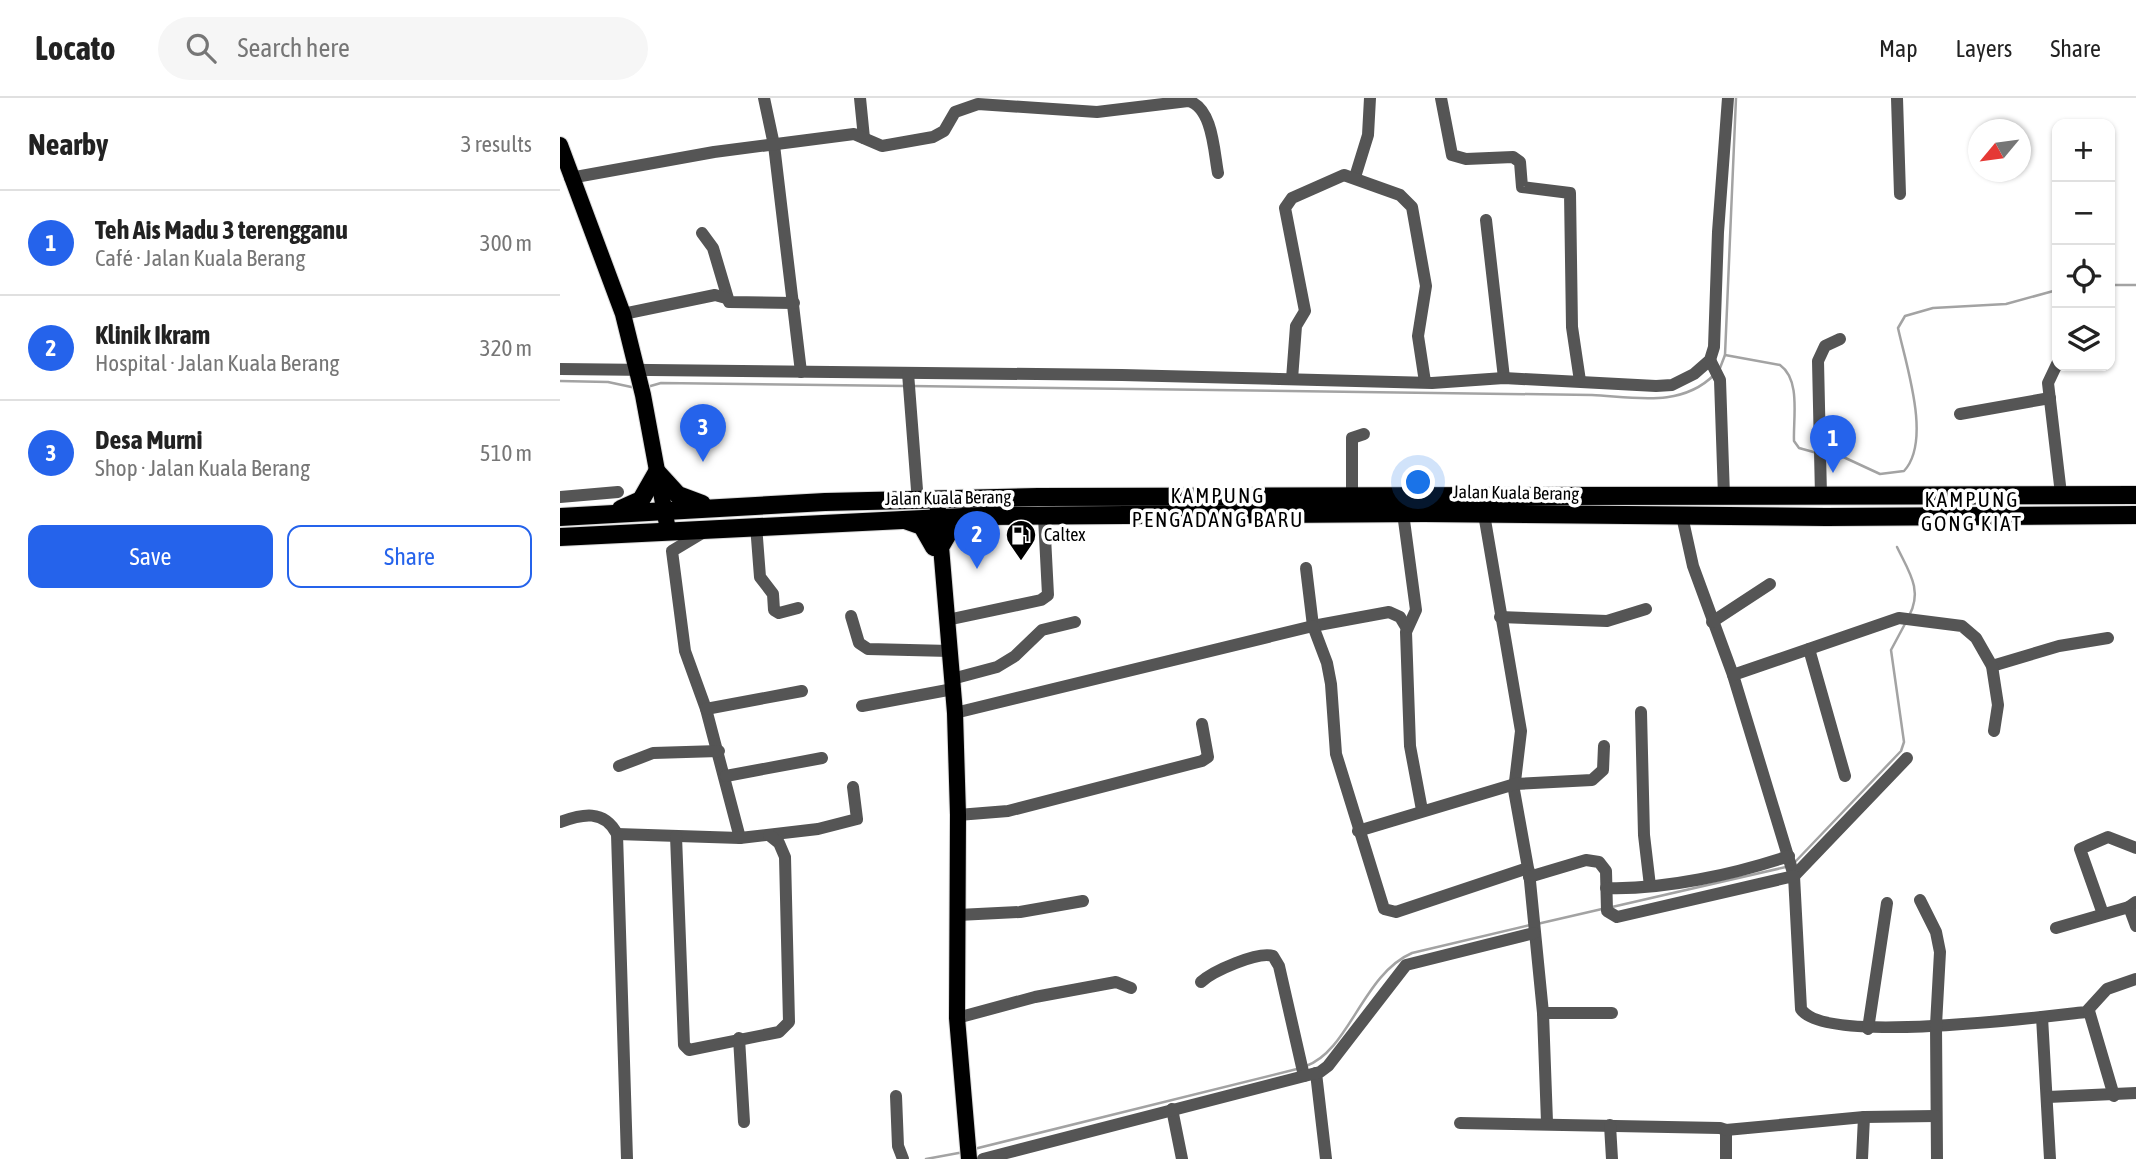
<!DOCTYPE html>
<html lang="en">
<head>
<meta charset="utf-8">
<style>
  :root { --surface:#fff; --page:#f6f6f6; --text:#222; --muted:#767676; --line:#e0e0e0; --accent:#2563eb }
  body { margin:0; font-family:"Asap Condensed",sans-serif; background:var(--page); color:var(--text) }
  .controls { position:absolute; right:21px; top:21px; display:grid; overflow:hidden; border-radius:14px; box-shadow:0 2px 5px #0004 }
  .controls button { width:63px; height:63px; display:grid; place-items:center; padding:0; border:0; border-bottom:2px solid var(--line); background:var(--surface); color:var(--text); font:35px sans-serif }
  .compass { position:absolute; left:1408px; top:21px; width:63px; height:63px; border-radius:50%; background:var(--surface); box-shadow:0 2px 5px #0004; rotate:241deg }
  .you { position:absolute; left:859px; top:385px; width:24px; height:24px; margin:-18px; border:5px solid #fff; border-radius:50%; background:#1a73e8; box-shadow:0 0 0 10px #1a73e833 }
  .badge { display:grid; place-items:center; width:46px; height:46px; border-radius:50%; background:var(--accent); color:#fff; font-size:23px; font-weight:700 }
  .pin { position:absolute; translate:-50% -58px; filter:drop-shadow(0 2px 4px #0008) }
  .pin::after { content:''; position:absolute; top:37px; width:24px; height:21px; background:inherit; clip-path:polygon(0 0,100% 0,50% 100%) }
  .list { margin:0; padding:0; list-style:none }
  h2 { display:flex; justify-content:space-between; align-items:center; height:91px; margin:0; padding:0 28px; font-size:30px }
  h2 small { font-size:23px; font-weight:400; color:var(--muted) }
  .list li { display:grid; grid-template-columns:46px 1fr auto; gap:21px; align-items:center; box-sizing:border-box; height:105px; padding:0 28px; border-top:2px solid var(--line) }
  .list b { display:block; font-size:26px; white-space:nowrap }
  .list p { margin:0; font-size:23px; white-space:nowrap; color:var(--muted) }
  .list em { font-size:23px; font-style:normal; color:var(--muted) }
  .actions { display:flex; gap:14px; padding:21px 28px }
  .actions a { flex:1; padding:16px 0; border:2px solid var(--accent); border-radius:14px; text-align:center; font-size:24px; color:var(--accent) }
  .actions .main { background:var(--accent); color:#fff }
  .icon { flex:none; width:38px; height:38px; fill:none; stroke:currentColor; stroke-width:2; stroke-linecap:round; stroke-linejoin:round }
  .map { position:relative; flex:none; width:1576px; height:1061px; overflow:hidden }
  header { display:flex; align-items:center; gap:42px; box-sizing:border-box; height:98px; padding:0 35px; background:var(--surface); border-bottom:2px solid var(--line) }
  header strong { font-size:33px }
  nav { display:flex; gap:38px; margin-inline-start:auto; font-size:24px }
  .search { width:490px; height:63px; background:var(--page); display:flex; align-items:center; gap:18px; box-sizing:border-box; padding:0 24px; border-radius:38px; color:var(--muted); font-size:26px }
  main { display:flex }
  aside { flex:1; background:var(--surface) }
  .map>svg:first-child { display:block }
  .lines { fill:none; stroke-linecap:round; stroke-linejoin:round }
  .stream { stroke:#a3a3a3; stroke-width:2.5 }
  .major-casing { stroke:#dbdbdb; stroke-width:18 }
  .highway-casing { stroke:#dbdbdb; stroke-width:20 }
  .minor { stroke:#555; stroke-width:12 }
  .major { stroke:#000; stroke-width:16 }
  .highway { stroke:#000; stroke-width:18 }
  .labels { text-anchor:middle; stroke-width:7; stroke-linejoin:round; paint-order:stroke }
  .street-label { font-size:18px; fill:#000; stroke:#fff }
  .poi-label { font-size:18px; fill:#000; stroke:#fff; text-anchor:start }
  .quarter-label { font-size:21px; letter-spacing:2px; fill:#000; stroke:#fff }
</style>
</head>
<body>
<header>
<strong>Locato</strong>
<div class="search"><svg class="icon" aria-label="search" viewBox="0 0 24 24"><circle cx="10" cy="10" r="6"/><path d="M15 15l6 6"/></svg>Search here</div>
<nav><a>Map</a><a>Layers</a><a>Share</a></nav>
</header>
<main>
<aside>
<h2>Nearby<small>3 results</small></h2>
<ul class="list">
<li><span class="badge">1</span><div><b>Teh Ais Madu 3 terengganu</b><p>Café · Jalan Kuala Berang</p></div><em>300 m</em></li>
<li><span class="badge">2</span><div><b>Klinik Ikram</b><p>Hospital · Jalan Kuala Berang</p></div><em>320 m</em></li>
<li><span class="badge">3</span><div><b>Desa Murni</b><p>Shop · Jalan Kuala Berang</p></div><em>510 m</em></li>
</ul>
<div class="actions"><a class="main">Save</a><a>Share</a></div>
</aside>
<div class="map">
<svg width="1576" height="1061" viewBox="0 0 1576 1061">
  <rect width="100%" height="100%" fill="#fff"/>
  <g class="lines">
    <g class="stream">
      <polyline points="1550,187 1576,187"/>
      <path d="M 1165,257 L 1220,267 C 1241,282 1233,320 1234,343 L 1239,350 L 1257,355"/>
      <polyline points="1160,270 1165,257 1176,0"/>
      <polyline points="0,283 48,284 76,290"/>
      <path d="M 352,288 L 1032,297 C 1074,299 1121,310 1154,277"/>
      <polyline points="87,289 101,285 345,288"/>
      <path d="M 1264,356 L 1279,357 L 1320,376 L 1344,373 C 1372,343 1346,267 1338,230 L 1345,218 L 1373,210 L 1446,206 L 1497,192"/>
      <path d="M 1337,449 C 1349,474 1363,492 1349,518"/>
      <polyline points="1235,764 1341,653 1344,644 1331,552 1346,524"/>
      <polyline points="1052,809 1226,769"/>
      <polyline points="977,826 1042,811"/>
      <path d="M 746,968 C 789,953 803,876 852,855 L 970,827"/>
      <polyline points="414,1051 737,971"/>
      <polyline points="366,1061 404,1054"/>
    </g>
    <g class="major-casing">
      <g id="major">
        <polyline points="0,47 63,216 83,297 108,432"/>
        <polyline points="377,401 395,615 398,717 397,920 409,1061"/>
      </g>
    </g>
    <g class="highway-casing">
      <g id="highway">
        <polyline points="61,411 81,402 97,374 118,397 142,406"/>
        <polyline points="0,419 265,404 478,399 1576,397"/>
        <polyline points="345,422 362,428 374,449"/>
        <polyline points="0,439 423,418 864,415 1266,419 1576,417"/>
        <polyline points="382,446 389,434 413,420"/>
      </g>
    </g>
    <g class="minor">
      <polyline points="204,0 214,47 241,274"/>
      <polyline points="300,0 304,40"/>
      <polyline points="881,0 892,57 906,61 953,59 960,64 962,89 1010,95 1012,229 1020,283"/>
      <polyline points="1337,0 1340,96"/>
      <polyline points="795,79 808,37 810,0"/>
      <path d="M 10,80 L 154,54 L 294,36 L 322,48 L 373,39 L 384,33 L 395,14 L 418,6 L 537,14 L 628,3 C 653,9 654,55 658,75"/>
      <polyline points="926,122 944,280"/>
      <polyline points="142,135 153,150 169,204 234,205"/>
      <polyline points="63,216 155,197 166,200"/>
      <polyline points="1150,262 1160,282 1164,398"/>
      <polyline points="1497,266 1488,285 1501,396"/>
      <polyline points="0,271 562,277 872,285 944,280 1096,288 1112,287 1134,276 1150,262 1154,249 1158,134 1168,0"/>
      <polyline points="348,275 357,392"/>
      <polyline points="732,281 736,228 745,213 725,110 732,100 784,77 840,97 852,109 866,188 858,238 865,284"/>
      <polyline points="1400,316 1490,300"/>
      <polyline points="1261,398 1258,263 1265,248 1280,241"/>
      <polyline points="0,399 58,394"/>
      <polyline points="792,399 792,340 804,336"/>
      <polyline points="843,415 856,512 846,534 850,648 862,712"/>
      <polyline points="1122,418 1133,468 1173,577 1234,778"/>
      <polyline points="196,427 200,479 213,496 214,512 219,515 238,510"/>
      <polyline points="142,435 112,453 125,553 146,611 180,740"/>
      <polyline points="746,470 753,528 829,514 840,519 846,529"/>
      <polyline points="291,518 299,545 308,551 390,553"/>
      <polyline points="940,519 1047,523 1086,511"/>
      <polyline points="387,522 481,502 488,497 484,419"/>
      <polyline points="1152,524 1210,486"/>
      <polyline points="1249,551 1285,678"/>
      <polyline points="1432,568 1499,548 1548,540"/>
      <polyline points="1173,577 1339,520 1402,528 1416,540 1432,568 1438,607 1434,633"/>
      <polyline points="392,581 437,569 455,558 482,532 515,524"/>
      <polyline points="302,608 393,591"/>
      <polyline points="146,611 242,593"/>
      <polyline points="1081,614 1084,737 1090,788"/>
      <polyline points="395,615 753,528 767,565 771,586 776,656 824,811 836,814 968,770 954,692 961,633 924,416"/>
      <polyline points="59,668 93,655 159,653"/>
      <polyline points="166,678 262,660"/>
      <polyline points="398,717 448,713 642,663 648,659 642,626"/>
      <path d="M 0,724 C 22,716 44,711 57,736 L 67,1061"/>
      <polyline points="798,733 955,686 1032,682 1043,672 1044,648"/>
      <polyline points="57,736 180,740 258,731 297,721 293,689"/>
      <polyline points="116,738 124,947 129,952 219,934 229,924 225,759 219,745 209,737"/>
      <polyline points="969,773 983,915 987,1024"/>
      <polyline points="1234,778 1347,660"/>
      <path d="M 969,779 L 1026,762 L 1039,764 L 1046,773 L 1047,813 L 1057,819 L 1234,778 L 1241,911 C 1263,947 1481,919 1526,914 L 1547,891 L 1576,881"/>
      <path d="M 1046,790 C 1104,792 1175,776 1229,758"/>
      <polyline points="1360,802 1376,834 1380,854 1376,927 1377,1061"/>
      <polyline points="1576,804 1569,809 1576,828"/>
      <polyline points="1543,816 1520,751 1548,739 1576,750"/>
      <polyline points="398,817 460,814 523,803"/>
      <polyline points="1496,830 1569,809"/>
      <path d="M 641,884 C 653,873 698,853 713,858 L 719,868 L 744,978"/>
      <polyline points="1529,913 1554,998"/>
      <polyline points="983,915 1052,915"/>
      <polyline points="1482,919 1490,1061"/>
      <polyline points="397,920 475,899 556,884 571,890"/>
      <polyline points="1308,931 1327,805"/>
      <polyline points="179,940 184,1024"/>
      <polyline points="756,975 766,1061"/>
      <polyline points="336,998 338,1048 343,1061"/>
      <polyline points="1488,999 1576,995"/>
      <polyline points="612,1011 622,1061"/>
      <polyline points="900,1025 1160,1030 1166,1032 1166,1061"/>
      <polyline points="1050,1027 1052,1061"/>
      <polyline points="1166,1032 1304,1019 1376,1018"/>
      <polyline points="423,1061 760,974 768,968 846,867 974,835"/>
      <polyline points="1302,1061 1304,1019"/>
    </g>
    <use href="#major" class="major"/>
    <use href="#highway" class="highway"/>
  </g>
  <defs>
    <g id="fuel-pin" transform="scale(1.575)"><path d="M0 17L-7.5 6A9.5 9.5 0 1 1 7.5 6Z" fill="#000" stroke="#fff"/><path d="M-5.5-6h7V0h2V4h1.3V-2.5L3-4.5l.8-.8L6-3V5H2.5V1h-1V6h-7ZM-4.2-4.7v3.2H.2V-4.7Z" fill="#fff"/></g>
  </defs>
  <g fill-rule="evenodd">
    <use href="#fuel-pin" x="461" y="437"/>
  </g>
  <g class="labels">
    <g class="street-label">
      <text transform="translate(956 395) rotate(1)" y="6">Jalan Kuala Berang</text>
      <text transform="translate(388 400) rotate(-1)" y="6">Jalan Kuala Berang</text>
    </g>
    <g class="poi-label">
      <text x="484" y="443">Caltex</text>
    </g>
    <g class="quarter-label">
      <text x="658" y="405">KAMPUNG<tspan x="658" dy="24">PENGADANG BARU</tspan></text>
      <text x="1412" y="409">KAMPUNG<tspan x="1412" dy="24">GONG KIAT</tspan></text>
    </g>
  </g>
</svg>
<div class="controls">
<button>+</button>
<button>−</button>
<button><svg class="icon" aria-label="locate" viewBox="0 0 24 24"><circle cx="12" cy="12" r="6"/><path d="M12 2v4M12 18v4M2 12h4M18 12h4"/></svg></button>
<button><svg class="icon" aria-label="layers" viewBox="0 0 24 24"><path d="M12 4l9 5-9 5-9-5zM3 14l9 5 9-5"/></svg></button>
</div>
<svg class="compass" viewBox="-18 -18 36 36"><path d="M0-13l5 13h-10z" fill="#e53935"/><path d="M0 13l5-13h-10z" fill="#767676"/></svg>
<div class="you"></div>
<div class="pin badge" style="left:1273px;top:375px">1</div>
<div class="pin badge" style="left:417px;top:471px">2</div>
<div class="pin badge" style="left:143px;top:364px">3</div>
</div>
</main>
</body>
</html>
